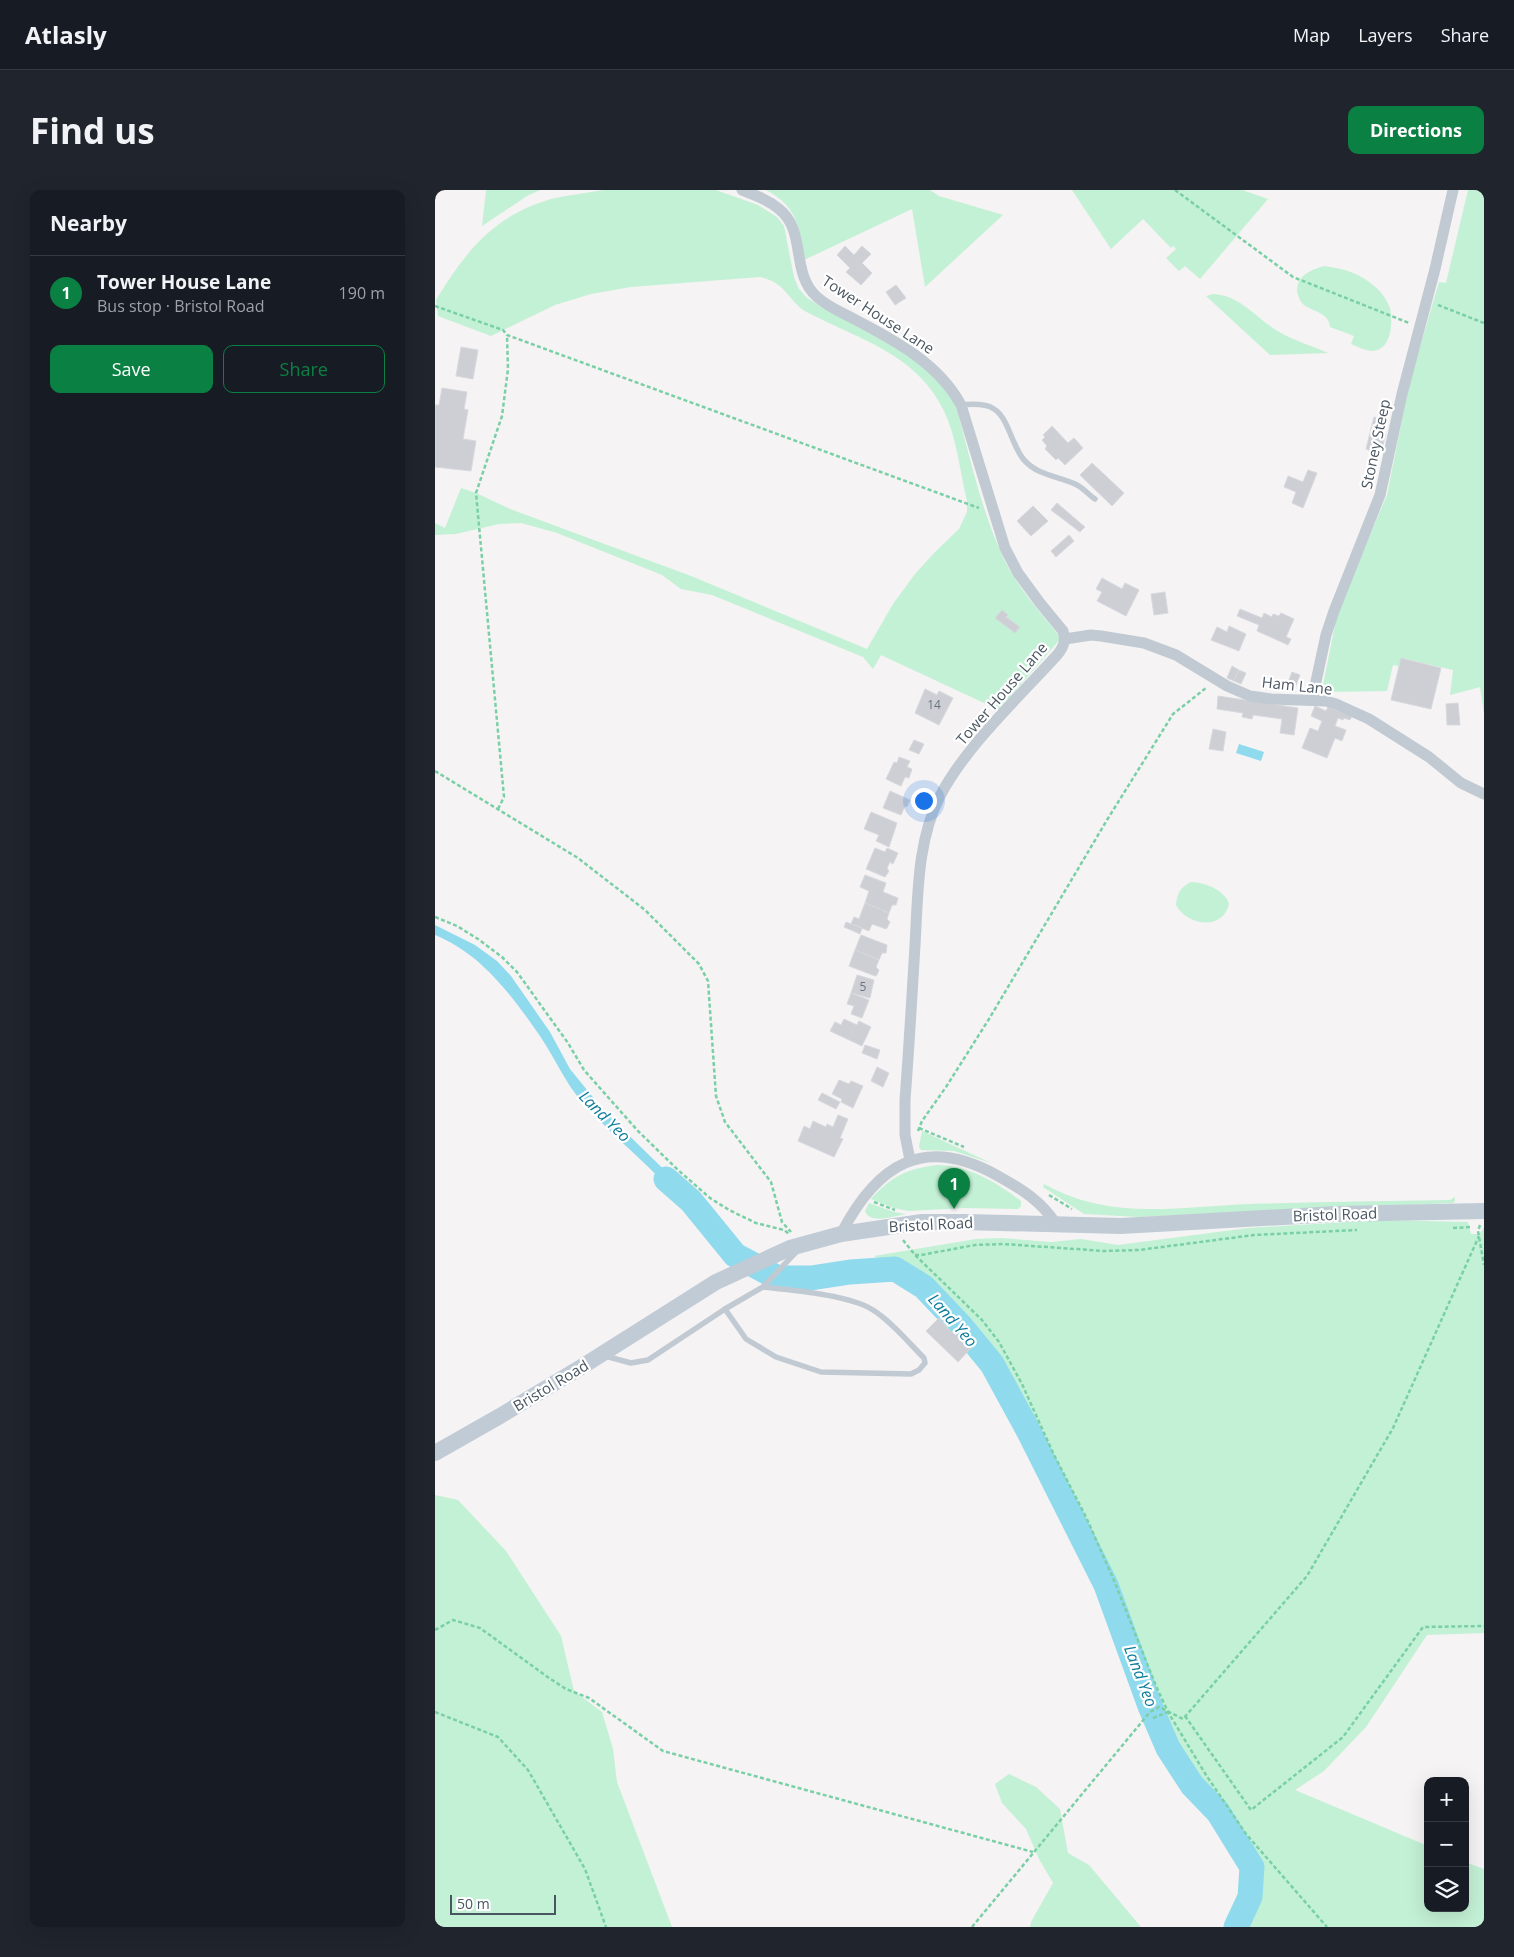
<!DOCTYPE html>
<html lang="en">
<head>
<meta charset="utf-8">
<style>
  :root { --surface:#171b24; --page:#20242c; --text:#f1f3f6; --muted:#9ea1a6; --line:#363941; --accent:#0b8043 }
  body { margin:0; font-family:"Open Sans",sans-serif; background:var(--page); color:var(--text) }
  .controls { position:absolute; right:15px; bottom:15px; display:grid; overflow:hidden; border-radius:10px; box-shadow:0 5px 20px #0002 }
  .controls button { width:45px; height:45px; display:grid; place-items:center; padding:0; border:0; border-bottom:1px solid var(--line); background:var(--surface); color:var(--text); font:25px sans-serif }
  .scale { position:absolute; left:15px; bottom:12px; width:106px; box-sizing:border-box; padding-left:5px; border:2px solid #4a5661; border-top:0; font-size:14px; line-height:18px; white-space:nowrap; color:#4a5661; -webkit-text-stroke:4px #fff; paint-order:stroke }
  .you { position:absolute; left:488px; top:610px; width:18px; height:18px; margin:-12px; border:4px solid #fff; border-radius:50%; background:#1a73e8; box-shadow:0 0 0 8px #1a73e833 }
  .badge { display:grid; place-items:center; width:32px; height:32px; border-radius:50%; background:var(--accent); color:#fff; font-size:16px; font-weight:700 }
  .pin { position:absolute; translate:-50% -41px; filter:drop-shadow(0 1px 2px #0008) }
  .pin::after { content:''; position:absolute; top:26px; width:18px; height:15px; background:inherit; clip-path:polygon(0 0,100% 0,50% 100%) }
  .list { margin:0; padding:0; list-style:none }
  h2 { display:flex; justify-content:space-between; align-items:center; height:65px; margin:0; padding:0 20px; font-size:21px }
  h2 small { font-size:16px; font-weight:400; color:var(--muted) }
  .list li { display:grid; grid-template-columns:32px 1fr auto; gap:15px; align-items:center; box-sizing:border-box; height:75px; padding:0 20px; border-top:1px solid var(--line) }
  .list b { display:block; font-size:19px; white-space:nowrap }
  .list p { margin:0; font-size:16px; white-space:nowrap; color:var(--muted) }
  .list em { font-size:16px; font-style:normal; color:var(--muted) }
  .actions { display:flex; gap:10px; padding:15px 20px }
  .actions a { flex:1; padding:11px 0; border:1px solid var(--accent); border-radius:10px; text-align:center; font-size:18px; color:var(--accent) }
  .actions .main { background:var(--accent); color:#fff }
  .icon { flex:none; width:28px; height:28px; fill:none; stroke:currentColor; stroke-width:2; stroke-linecap:round; stroke-linejoin:round }
  .map { position:relative; flex:none; width:1049px; height:1737px; overflow:hidden; border-radius:10px }
  header { display:flex; align-items:center; gap:30px; box-sizing:border-box; height:70px; padding:0 25px; background:var(--surface); border-bottom:1px solid var(--line) }
  header strong { font-size:24px }
  nav { display:flex; gap:28px; margin-inline-start:auto; font-size:18px }
  .intro { display:flex; align-items:center; justify-content:space-between; box-sizing:border-box; height:120px; padding:0 30px }
  h1 { margin:0; font-size:35px }
  .button { padding:12px 22px; border-radius:10px; background:var(--accent); color:#fff; font-size:18px; font-weight:700 }
  main { display:flex; gap:30px; padding:0 30px }
  aside { flex:1; background:var(--surface); border-radius:10px; box-shadow:0 5px 20px #0002 }
  .map>svg:first-child { display:block }
  .green { fill:#c3f1d5 }
  .water { fill:#90daee }
  .lines { fill:none; stroke-linecap:round; stroke-linejoin:round }
  .river { stroke:#90daee; stroke-width:25 }
  .building { fill:#cdcfd5; stroke:#d7d9de }
  .path { stroke:#7ad0a6; stroke-width:2.5; stroke-dasharray:4 2.5; stroke-linecap:butt }
  .lane { stroke:#c1cad2; stroke-width:5.5 }
  .street { stroke:#c1cad2; stroke-width:11 }
  .secondary { stroke:#c1cbd6; stroke-width:16 }
  .labels { text-anchor:middle; stroke-width:4.5; stroke-linejoin:round; paint-order:stroke }
  .number-label { font-size:12px; fill:#6b747e }
  .street-label { font-size:15px; fill:#4a5661; stroke:#fff }
  .water-label { font-size:16px; font-style:italic; fill:#0c7c9b; stroke:#fff }
</style>
</head>
<body>
<header>
<strong>Atlasly</strong>
<nav><a>Map</a><a>Layers</a><a>Share</a></nav>
</header>
<div class="intro"><h1>Find us</h1><a class="button">Directions</a></div>
<main>
<aside>
<h2>Nearby<small></small></h2>
<ul class="list">
<li><span class="badge">1</span><div><b>Tower House Lane</b><p>Bus stop · Bristol Road</p></div><em>190 m</em></li>
</ul>
<div class="actions"><a class="main">Save</a><a>Share</a></div>
</aside>
<div class="map">
<svg width="1049" height="1737" viewBox="0 0 1049 1737">
  <rect width="100%" height="100%" fill="#f5f3f3"/>
  <g class="green">
    <polygon points="51,0 105,0 92,6 47,36"/>
    <path d="M 169,0 L 281,0 L 323,15 L 342,27 L 349,36 L 359,87 L 364,99 L 371,107 L 386,117 L 444,146 L 485,173 L 515,204 L 521,217 C 535,266 546,320 568,367 C 582,397 605,422 626,448 L 564,520 L 446,465 L 438,479 L 428,467 L 277,405 L 246,399 L 227,385 L 122,343 L 86,333 L 64,334 L 21,344 L 0,345 L 0,333 L 10,338 L 26,298 L 41,303 L 75,319 L 256,386 L 432,459 L 458,414 L 480,384 L 501,361 L 524,339 L 532,322 L 532,311 C 525,282 522,248 509,221 C 481,162 421,149 368,120 C 351,106 349,92 325,87 L 196,97 L 156,104 L 120,115 L 56,146 L 3,126 L 1,110 C 31,61 58,26 116,9 C 133,5 152,3 169,0 Z"/>
    <path d="M 331,0 L 495,0 L 504,6 L 568,25 L 490,97 L 477,19 L 369,70 C 364,37 363,17 331,0 Z"/>
    <polygon points="637,0 807,0 833,9 765,89 750,76 744,81 731,68 741,59 738,56 736,58 708,29 676,59"/>
    <polygon points="1033,0 1049,0 1049,524 1045,497 1015,505 1018,480 967,468 964,476 958,475 952,501 890,502 887,500 901,430 911,402 952,305 974,195 1004,92 1011,93"/>
    <path d="M 889,76 C 907,78 925,83 939,96 C 946,101 952,110 955,118 C 958,132 957,159 938,161 C 931,161 923,157 916,154 L 919,146 L 895,137 C 894,123 879,122 869,115 C 865,112 863,106 862,101 C 862,85 876,80 889,76 Z"/>
    <path d="M 779,104 C 807,106 822,130 846,143 C 860,151 878,156 893,163 L 835,165 L 771,106 Z"/>
    <path d="M 756,692 C 770,693 789,699 794,714 C 788,741 752,736 741,715 C 742,704 745,697 756,692 Z"/>
    <polygon points="487,941 556,973 519,961 486,960 484,957"/>
    <path d="M 502,975 C 534,975 562,993 586,1011 L 586,1016 L 583,1019 L 530,1018 L 473,1021 L 459,1018 L 436,1009 C 457,986 471,979 502,975 Z"/>
    <path d="M 609,994 C 675,1031 742,1017 814,1014 C 881,1012 948,1011 1015,1010 L 1020,1007 L 1020,1011 L 1018,1013 L 703,1027 L 649,1024 L 608,997 Z"/>
    <path d="M 434,1013 L 459,1022 L 471,1024 C 459,1026 435,1035 430,1021 Z"/>
    <path d="M 945,1030 L 1033,1032 L 1036,1044 L 1044,1044 L 1049,1038 L 1049,1443 L 992,1445 L 931,1537 L 889,1581 L 860,1600 L 993,1656 L 993,1718 L 1030,1718 L 1030,1672 L 1049,1679 L 1049,1737 L 803,1737 L 817,1711 L 820,1699 L 820,1683 L 815,1670 L 779,1610 L 762,1597 L 747,1576 L 731,1544 L 678,1401 L 637,1316 L 627,1300 L 608,1279 L 567,1189 C 543,1152 501,1108 466,1082 C 458,1076 448,1071 439,1066 L 541,1049 L 566,1048 L 616,1052 L 646,1049 L 683,1055 L 813,1038 Z"/>
    <polygon points="0,1305 23,1310 71,1361 126,1446 139,1501 167,1522 178,1559 182,1592 237,1737 0,1737"/>
    <polygon points="574,1584 601,1597 625,1619 633,1663 654,1675 706,1737 595,1737 596,1732 618,1693 604,1669 591,1639 567,1613 560,1594"/>
  </g>
  <g class="water">
    <polygon points="804,554 829,562 826,571 801,563"/>
    <path d="M 0,735 L 40,755 L 62,771 L 76,786 L 115,842 L 135,879 L 170,922 L 259,1009 L 250,1016 C 219,978 180,949 148,913 C 130,893 120,868 105,846 C 77,806 47,764 0,745 Z"/>
  </g>
  <g class="lines">
    <polyline class="river" points="231,989 256,1011 300,1065 343,1088 376,1088 415,1082 460,1079 489,1097 525,1135 557,1174 593,1240 671,1395 715,1516 733,1558 757,1595 783,1622 817,1677 815,1707 801,1737"/>
  </g>
  <g class="building">
    <polygon points="410,56 419,65 427,56 436,64 427,73 437,83 426,95 411,82 415,78 402,65"/>
    <polygon points="461,95 471,108 460,115 451,102"/>
    <polygon points="26,157 43,160 38,189 21,186"/>
    <polygon points="7,198 32,202 29,219 33,220 28,249 41,251 36,281 0,277 0,215 4,215"/>
    <polygon points="939,227 947,229 944,242 951,244 946,262 942,261 942,263 931,259"/>
    <polygon points="617,236 633,253 639,248 648,258 630,275 623,268 621,270 610,259 612,256 607,250 610,247 608,245"/>
    <polygon points="657,273 689,303 677,316 645,285"/>
    <polygon points="873,280 882,283 868,318 857,313 861,302 849,297 853,286 868,292"/>
    <polygon points="622,313 650,337 645,342 616,320"/>
    <polygon points="598,316 613,331 596,346 582,331"/>
    <polygon points="634,345 639,351 621,367 616,361"/>
    <polygon points="667,388 687,399 690,393 704,400 691,426 662,411 667,402 661,399"/>
    <polygon points="730,402 733,423 719,425 716,404"/>
    <polygon points="805,419 827,428 829,423 837,427 838,424 844,426 846,423 859,429 851,447 856,449 853,455 822,441 824,435 802,426"/>
    <polygon points="567,420 573,425 571,427 585,437 580,443 560,428"/>
    <polygon points="794,436 811,444 804,461 776,450 782,437 792,442"/>
    <polygon points="966,468 1006,478 996,519 956,510"/>
    <polygon points="797,476 804,480 799,491 792,488"/>
    <polygon points="804,480 811,483 806,494 799,491"/>
    <polygon points="857,482 865,485 860,498 852,495"/>
    <polygon points="490,499 502,505 504,501 518,508 504,535 480,523"/>
    <polygon points="783,506 863,518 859,545 845,543 847,529 818,525 817,529 807,527 808,523 782,519"/>
    <polygon points="1023,513 1025,535 1012,535 1011,514"/>
    <polygon points="880,516 891,521 893,517 917,526 915,530 909,528 908,530 903,528 900,536 911,540 907,551 900,548 892,568 867,558 875,538 883,541 887,531 876,526"/>
    <polygon points="778,539 791,542 788,561 774,559"/>
    <polygon points="479,550 489,554 484,564 474,560"/>
    <polygon points="464,567 475,571 472,577 477,579 474,588 470,587 466,596 451,589 459,572 462,573"/>
    <polygon points="455,601 475,610 472,617 470,616 466,625 448,618"/>
    <polygon points="436,622 462,633 454,657 441,651 444,645 429,639"/>
    <polygon points="440,658 450,662 452,658 463,663 458,674 455,672 452,678 454,681 450,687 431,679"/>
    <polygon points="430,685 451,693 448,702 463,708 461,715 457,715 454,723 430,713 434,701 425,697"/>
    <polygon points="430,713 454,723 452,729 455,732 452,738 451,739 437,734 434,741 416,734 419,727 424,729"/>
    <polygon points="411,732 427,738 425,744 409,737"/>
    <polygon points="426,745 452,755 451,763 447,763 444,770 420,760"/>
    <polygon points="420,760 444,770 441,777 444,780 442,785 440,786 414,776"/>
    <polygon points="422,785 439,790 435,808 416,803"/>
    <polygon points="416,803 434,810 427,828 416,824 419,816 412,814"/>
    <polygon points="409,829 422,835 424,831 436,837 427,856 395,841 400,832 406,835"/>
    <polygon points="430,855 445,860 442,869 427,863"/>
    <polygon points="442,877 454,883 448,897 436,891"/>
    <polygon points="404,890 414,894 416,891 428,896 418,918 406,912 407,909 397,904"/>
    <polygon points="387,903 405,912 401,919 383,910"/>
    <polygon points="403,925 413,929 405,948 408,949 399,967 363,951 369,936 375,939 378,931 391,937 392,934 398,937"/>
    <polygon points="504,1128 517,1143 518,1141 536,1158 523,1172 491,1141"/>
  </g>
  <g class="lines">
    <g class="path">
      <polyline points="740,0 858,87 974,133"/>
      <polyline points="1003,115 1049,133"/>
      <polyline points="0,116 68,140 72,145 544,318"/>
      <polyline points="0,581 143,668 210,720 264,774 273,791 281,906 290,932 336,992 347,1032 356,1042"/>
      <polyline points="63,619 69,607 41,303 67,226 73,179 72,145"/>
      <polyline points="0,727 22,736 43,749 67,767 82,782 133,853 149,880 203,941 243,980 275,1008 294,1020 321,1033 349,1040 354,1044"/>
      <polyline points="484,938 529,957"/>
      <polyline points="483,941 487,931 511,897 554,829 672,630 738,524 771,498"/>
      <polyline points="614,1005 637,1019"/>
      <polyline points="439,1012 460,1020"/>
      <polyline points="1045,1035 1043,1041 1049,1075"/>
      <polyline points="1018,1038 1037,1037"/>
      <polyline points="468,1050 480,1065 547,1130 564,1152 587,1194 619,1265 651,1327 678,1388 721,1496 733,1522 771,1585 811,1644 892,1737"/>
      <polyline points="480,1065 486,1065 540,1055 568,1054 669,1061 704,1060 819,1045 922,1040"/>
      <polyline points="0,1440 18,1430 45,1438 114,1488 131,1499 154,1508 228,1561 598,1662"/>
      <polyline points="0,1522 63,1547 93,1580 150,1679 171,1737"/>
      <polyline points="750,1526 816,1620 908,1547 988,1437 1049,1436"/>
      <polyline points="718,1528 733,1522"/>
      <polyline points="537,1737 715,1522 724,1517 748,1529 872,1386 958,1238 1044,1046"/>
    </g>
    <g class="lane">
      <path d="M 526,215 C 536,214 550,213 559,219 C 574,228 577,258 590,271 C 604,286 624,286 642,295 C 648,298 654,305 660,309"/>
      <path d="M 290,1119 L 311,1149 L 341,1167 L 386,1182 L 476,1184 L 484,1180 L 490,1173 L 489,1168 C 473,1152 457,1132 438,1120 C 415,1105 356,1100 328,1097"/>
      <polyline points="170,1166 196,1173 213,1170 290,1119 328,1097 361,1062"/>
    </g>
    <g class="street">
      <path d="M 307,0 C 320,5 333,10 344,19 C 372,41 355,83 382,107 C 393,117 408,123 421,130 C 461,151 504,174 526,215 L 570,358 L 583,383 L 605,413 L 628,441 C 631,450 629,456 623,464 C 585,506 531,556 505,606 C 482,651 483,705 480,755 C 477,806 474,858 470,910 L 470,945 L 475,970"/>
      <polyline points="630,449 656,445 666,446 709,453 741,465 792,496 815,506 836,509 891,511 901,514 934,529 994,567 1026,593 1049,604"/>
      <polyline points="877,510 891,445 899,421 945,305 967,204 1000,79 1018,0"/>
      <path d="M 406,1044 C 442,974 489,944 563,986 C 588,1000 606,1011 621,1034"/>
    </g>
    <polyline class="secondary" points="0,1263 65,1226 148,1176 281,1092 355,1058 406,1044 487,1032 529,1032 686,1036 901,1024 1049,1021"/>
  </g>
  <g class="labels">
    <g class="number-label">
      <text x="499" y="519">14</text>
      <text x="428" y="801">5</text>
    </g>
    <g class="street-label">
      <text transform="translate(443 125) rotate(33)" y="5">Tower House Lane</text>
      <text transform="translate(941 254) rotate(-78)" y="5">Stoney Steep</text>
      <text transform="translate(862 496) rotate(6)" y="5">Ham Lane</text>
      <text transform="translate(567 504) rotate(-49)" y="5">Tower House Lane</text>
      <text transform="translate(900 1025) rotate(-2)" y="5">Bristol Road</text>
      <text transform="translate(496 1035) rotate(-3)" y="5">Bristol Road</text>
      <text transform="translate(116 1196) rotate(-31)" y="5">Bristol Road</text>
    </g>
    <g class="water-label">
      <text transform="translate(170 926) rotate(45)" y="6">Land Yeo</text>
      <text transform="translate(518 1130) rotate(49)" y="6">Land Yeo</text>
      <text transform="translate(706 1486) rotate(69)" y="6">Land Yeo</text>
    </g>
  </g>
</svg>
<div class="controls">
<button>+</button>
<button>−</button>
<button><svg class="icon" aria-label="layers" viewBox="0 0 24 24"><path d="M12 4l9 5-9 5-9-5zM3 14l9 5 9-5"/></svg></button>
</div>
<div class="scale">50 m</div>
<div class="you"></div>
<div class="pin badge" style="left:519px;top:1019px">1</div>
</div>
</main>
</body>
</html>
